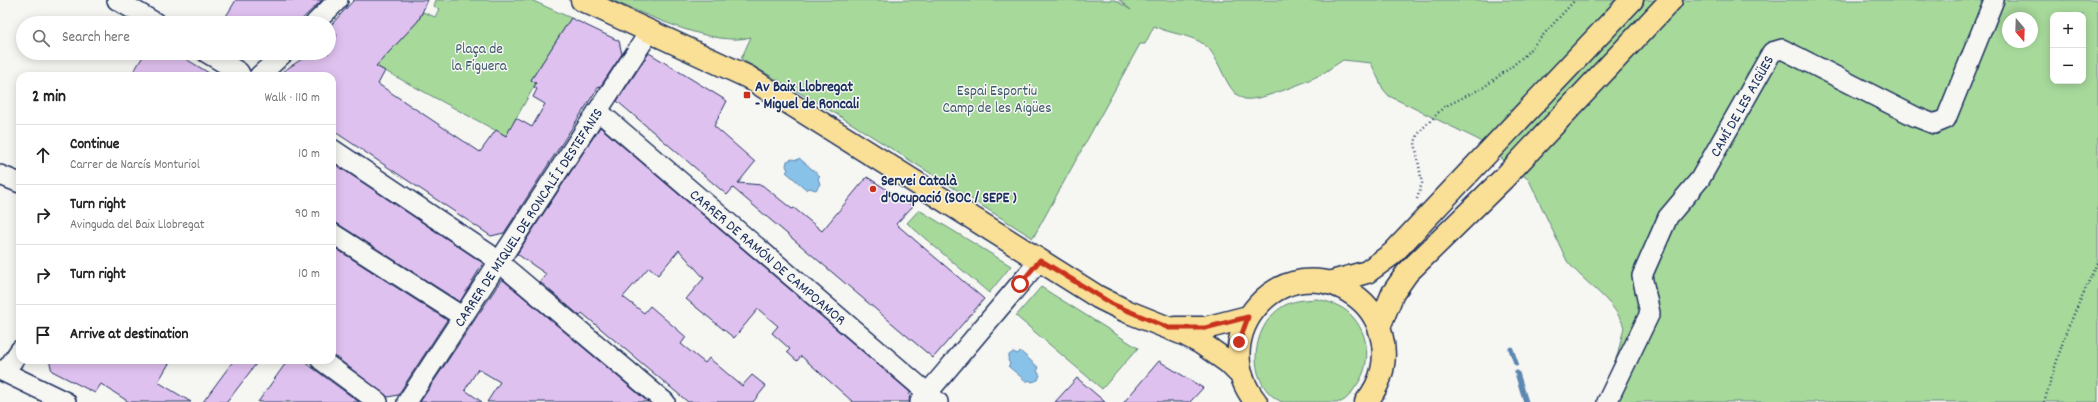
<!DOCTYPE html>
<html lang="en">
<head>
<meta charset="utf-8">
<style>
  :root { --surface:#fff; --page:#f6f6f6; --text:#222; --muted:#767676; --line:#e0e0e0 }
  body { margin:0; font-family:Dekko,sans-serif; background:var(--page); color:var(--text) }
  .controls { position:absolute; right:12px; top:12px; display:grid; overflow:hidden; border-radius:8px; box-shadow:0 2px 10px #0003 }
  .controls button { width:36px; height:36px; display:grid; place-items:center; padding:0; border:0; border-bottom:1px solid var(--line); background:var(--surface); color:var(--text); font:20px sans-serif }
  .compass { position:absolute; left:2002px; top:12px; width:36px; height:36px; border-radius:50%; background:var(--surface); box-shadow:0 2px 10px #0003; rotate:161deg }
  .stop { position:absolute; width:12px; height:12px; margin:-9px; border:3px solid #c8321e; border-radius:50%; background:#fff }
  .stop.end { background:#c8321e; border-color:#fff; box-shadow:0 1px 4px #0008 }
  .list { margin:0; padding:0; list-style:none }
  h2 { display:flex; justify-content:space-between; align-items:center; height:52px; margin:0; padding:0 16px; font-size:17px }
  h2 small { font-size:13px; font-weight:400; color:var(--muted) }
  .list li { display:grid; grid-template-columns:26px 1fr auto; gap:12px; align-items:center; box-sizing:border-box; height:60px; padding:0 16px; border-top:1px solid var(--line) }
  .list b { display:block; font-size:15px; white-space:nowrap }
  .list p { margin:0; font-size:13px; white-space:nowrap; color:var(--muted) }
  .list em { font-size:13px; font-style:normal; color:var(--muted) }
  .icon { flex:none; width:22px; height:22px; fill:none; stroke:currentColor; stroke-width:2; stroke-linecap:round; stroke-linejoin:round }
  .map { position:relative; flex:none; width:2098px; height:402px; overflow:hidden }
  .search { position:absolute; background:var(--surface); box-shadow:0 2px 10px #0003; left:16px; top:16px; width:320px; height:44px; display:flex; align-items:center; gap:10px; box-sizing:border-box; padding:0 14px; border-radius:22px; color:var(--muted); font-size:15px }
  .panel { position:absolute; background:var(--surface); box-shadow:0 2px 10px #0003; left:16px; top:72px; width:320px; height:292px; border-radius:12px }
  .map>svg:first-child { display:block }
  .green { fill:#a7d99b; stroke:#61847c; fill-rule:evenodd }
  .water { fill:#89c2e8; stroke:#5d87b1 }
  .lines { fill:none; stroke-linecap:round; stroke-linejoin:round }
  .stream { stroke:#5d87b1; stroke-width:5 }
  .building { fill:#dfc1ef; stroke:#1b2f5e }
  .minor-casing { stroke:#1b2f5e; stroke-width:22 }
  .major-casing { stroke:#1b2f5e; stroke-width:25 }
  .highway-casing { stroke:#1b2f5e; stroke-width:25 }
  .path { stroke:#1b2f5e; stroke-width:2.5; stroke-dasharray:1 3; stroke-linecap:butt }
  .minor { stroke:#f6f6f2; stroke-width:19 }
  .major { stroke:#fadf96; stroke-width:22 }
  .highway { stroke:#fadf96; stroke-width:22 }
  .route { stroke:#c8321e; stroke-width:5 }
  .poi-dot { fill:#c8321e; stroke:#f6f6f2; stroke-width:1.5 }
  .labels { text-anchor:middle; stroke-width:3; stroke-linejoin:round; paint-order:stroke }
  .park-label { font-size:15px; fill:#3e5a6d; stroke:#f6f6f2 }
  .poi-label { font-size:15px; font-weight:bold; fill:#1b2f5e; stroke:#f6f6f2; text-anchor:start }
  .street-label { font-size:15px; fill:#1b2f5e; stroke:#f6f6f2 }
</style>
</head>
<body>
<div class="map">
<svg width="2098" height="402" viewBox="0 0 2098 402">
  <rect width="100%" height="100%" fill="#f6f6f2"/>
  <filter id="ink" filterUnits="userSpaceOnUse"><feTurbulence type="fractalNoise" baseFrequency=".025" numOctaves="2"/><feDisplacementMap in="SourceGraphic" scale="8" xChannelSelector="R" yChannelSelector="G"/><feConvolveMatrix kernelMatrix="1 2 1 2 8 2 1 2 1" color-interpolation-filters="sRGB"/></filter>
  <g filter="url(#ink)">
    <g class="green">
      <polygon points="436,0 531,0 571,18 531,80 536,83 506,136 376,66 418,21 423,12 435,17 439,9 434,6"/>
      <path d="M 611,0 L 1115,0 L 1131,10 L 1119,0 L 2098,0 L 2098,402 L 1599,402 L 1618,353 L 1624,327 C 1614,299 1585,284 1567,261 L 1529,180 L 1477,139 L 1389,96 L 1383,89 L 1371,63 L 1343,60 C 1337,64 1331,68 1325,72 C 1313,80 1258,102 1245,99 C 1242,98 1237,95 1235,93 C 1223,80 1217,54 1205,45 C 1190,34 1169,34 1154,26 L 1145,44 L 1140,44 L 1033,238 L 838,115 L 741,59 L 751,37 C 715,48 646,14 611,0 ZM 2053,15 L 2083,15 L 2083,81 L 2053,81 ZM 2008,18 L 2032,18 L 2032,42 L 2008,42 Z"/>
      <polygon points="919,210 1011,266 989,293 907,223"/>
      <polygon points="1041,287 1138,348 1102,389 1016,316"/>
      <path d="M 1317,299 C 1329,302 1341,305 1350,314 C 1371,335 1372,367 1354,389 C 1351,394 1347,399 1341,402 C 1333,402 1293,402 1282,402 C 1245,385 1250,327 1282,307 C 1292,300 1305,300 1317,299 Z"/>
    </g>
    <g class="water">
      <polygon points="799,158 820,176 818,178 820,184 816,190 809,188 807,190 786,172 788,170 786,166 787,161 792,159 797,160"/>
      <polygon points="1020,351 1039,368 1037,371 1040,375 1038,380 1032,382 1029,380 1027,382 1008,366 1010,364 1008,360 1009,355 1013,352 1018,354"/>
    </g>
    <g class="lines">
      <g class="stream">
        <polyline points="1511,349 1516,363"/>
        <polyline points="1517,373 1526,402"/>
      </g>
    </g>
    <g class="building">
      <polygon points="236,0 322,0 298,23 222,23"/>
      <polygon points="354,0 428,0 418,21 376,66 385,71 378,84 480,152 496,130 506,136 516,118 532,127 545,104 533,97 537,89 534,87 536,83 531,80 571,18 619,41 622,54 600,87 599,86 504,233 491,236 332,130 332,76 276,76 311,53 329,53 329,41 337,36 331,25"/>
      <polygon points="145,53 176,53 214,76 131,76"/>
      <polygon points="649,53 727,101 714,126 755,162 738,183 762,185 792,209 794,208 822,231 867,177 913,206 896,224 984,299 933,358 733,188 727,195 617,101"/>
      <polygon points="600,127 910,392 909,402 853,402 801,356 797,361 787,352 790,349 772,333 778,326 758,309 734,338 686,299 704,278 679,250 658,275 649,267 623,297 644,313 650,306 686,337 681,344 705,363 709,358 742,386 752,375 766,386 753,402 688,402 582,313 580,316 540,282 546,274 517,254"/>
      <polygon points="332,162 483,263 460,302 338,224 332,222"/>
      <polygon points="332,246 447,320 398,395 388,397 332,354"/>
      <polygon points="502,279 648,402 487,402 500,382 478,369 465,390 482,402 420,402"/>
      <polygon points="49,360 171,360 158,382 191,402 129,402 101,384 95,393 52,371"/>
      <polygon points="234,360 259,360 227,402 203,402"/>
      <polygon points="288,360 302,360 359,402 258,402"/>
      <polygon points="1159,361 1203,388 1190,402 1124,402"/>
      <polygon points="1077,378 1105,402 1055,402"/>
    </g>
    <g class="lines">
      <g class="minor-casing">
        <g id="minor">
          <polyline points="117,0 156,23"/>
          <polyline points="315,23 338,0"/>
          <polyline points="207,53 239,72 241,76"/>
          <polyline points="259,76 284,53"/>
          <path id="s1" d="M 598,111 L 938,402"/>
          <polyline points="332,149 489,254 665,402"/>
          <polyline points="0,175 20,183"/>
          <polyline points="332,233 463,317"/>
          <polyline points="321,360 378,402"/>
          <polyline points="0,370 66,402"/>
          <polyline points="5,372 20,350"/>
          <path id="s2" d="M 407,402 L 650,31"/>
          <polyline points="920,402 1040,260"/>
          <path id="s3" d="M 1607,402 L 1650,313 L 1642,276 L 1668,217 L 1700,179 L 1772,52 L 1782,49 L 1916,117 L 1934,124 L 1946,119 L 1994,0"/>
        </g>
      </g>
      <g class="major-casing">
        <g id="major">
          <polyline points="582,0 748,77 1098,297 1126,311 1186,335 1201,343 1228,362 1242,376"/>
          <polyline points="1175,328 1205,328 1248,317"/>
          <path d="M 1256,402 C 1202,335 1284,245 1354,295 C 1367,304 1377,318 1381,334 C 1388,358 1382,383 1366,402"/>
        </g>
      </g>
      <g class="highway-casing">
        <g id="highway">
          <polyline points="1328,283 1367,272 1392,254 1632,0"/>
          <polyline points="1379,327 1393,293 1407,273 1503,179 1671,0"/>
        </g>
      </g>
      <g class="path">
        <polyline points="1417,199 1422,183 1415,143 1417,136 1423,128 1444,107 1484,87 1510,68 1524,56 1575,0"/>
        <polyline points="2044,402 2066,332 2098,261"/>
      </g>
      <use href="#minor" class="minor"/>
      <use href="#major" class="major"/>
      <use href="#highway" class="highway"/>
    </g>
  </g>
  <g class="lines" filter="url(#ink)">
    <polyline class="route" points="1020,284 1040,260 1112,304 1169,328 1205,328 1248,317 1239,342"/>
  </g>
  <g class="poi-dot">
    <rect x="743" y="91" width="8" height="8" rx="2"/>
    <circle cx="873" cy="189" r="4"/>
  </g>
  <g class="labels">
    <g class="park-label">
      <text x="479" y="53">Plaça de<tspan x="479" dy="17">la Figuera</tspan></text>
      <text x="997" y="95">Espai Esportiu<tspan x="997" dy="17">Camp de les Aigües</tspan></text>
    </g>
    <g class="poi-label">
      <text x="755" y="91">Av Baix Llobregat<tspan x="755" dy="17">- Miguel de Roncali</tspan></text>
      <text x="881" y="185">Servei Català<tspan x="881" dy="17">d'Ocupació (SOC / SEPE )</tspan></text>
    </g>
    <g class="street-label">
      <text dy="5" stroke="none"><textPath href="#s3" startOffset="335">CAMÍ DE LES AIGÜES</textPath></text>
      <text dy="5" stroke="none"><textPath href="#s2" startOffset="221">CARRER DE MIQUEL DE RONCALÍ I DESTEFANIS</textPath></text>
      <text dy="5" stroke="none"><textPath href="#s1" startOffset="224">CARRER DE RAMÓN DE CAMPOAMOR</textPath></text>
    </g>
  </g>
</svg>
<div class="controls">
<button>+</button>
<button>−</button>
</div>
<svg class="compass" viewBox="-18 -18 36 36"><path d="M0-13l5 13h-10z" fill="#e53935"/><path d="M0 13l5-13h-10z" fill="#767676"/></svg>
<div class="stop" style="left:1020px;top:284px"></div>
<div class="stop end" style="left:1239px;top:342px"></div>
<div class="search"><svg class="icon" aria-label="search" viewBox="0 0 24 24"><circle cx="10" cy="10" r="6"/><path d="M15 15l6 6"/></svg>Search here</div>
<section class="panel">
<h2>2 min<small>Walk · 110 m</small></h2>
<ul class="list">
<li><svg class="icon" aria-label="ahead" viewBox="0 0 24 24"><path d="M12 20V5M6 11l6-6 6 6"/></svg><div><b>Continue</b><p>Carrer de Narcís Monturiol</p></div><em>10 m</em></li>
<li><svg class="icon" aria-label="right" viewBox="0 0 24 24"><path d="M7 20v-9h11M14 6l5 5-5 5"/></svg><div><b>Turn right</b><p>Avinguda del Baix Llobregat</p></div><em>90 m</em></li>
<li><svg class="icon" aria-label="right" viewBox="0 0 24 24"><path d="M7 20v-9h11M14 6l5 5-5 5"/></svg><div><b>Turn right</b></div><em>10 m</em></li>
<li><svg class="icon" aria-label="arrive" viewBox="0 0 24 24"><path d="M6 21V4h12l-3 4 3 4H6"/></svg><div><b>Arrive at destination</b></div></li>
</ul>
</section>
</div>
</body>
</html>
